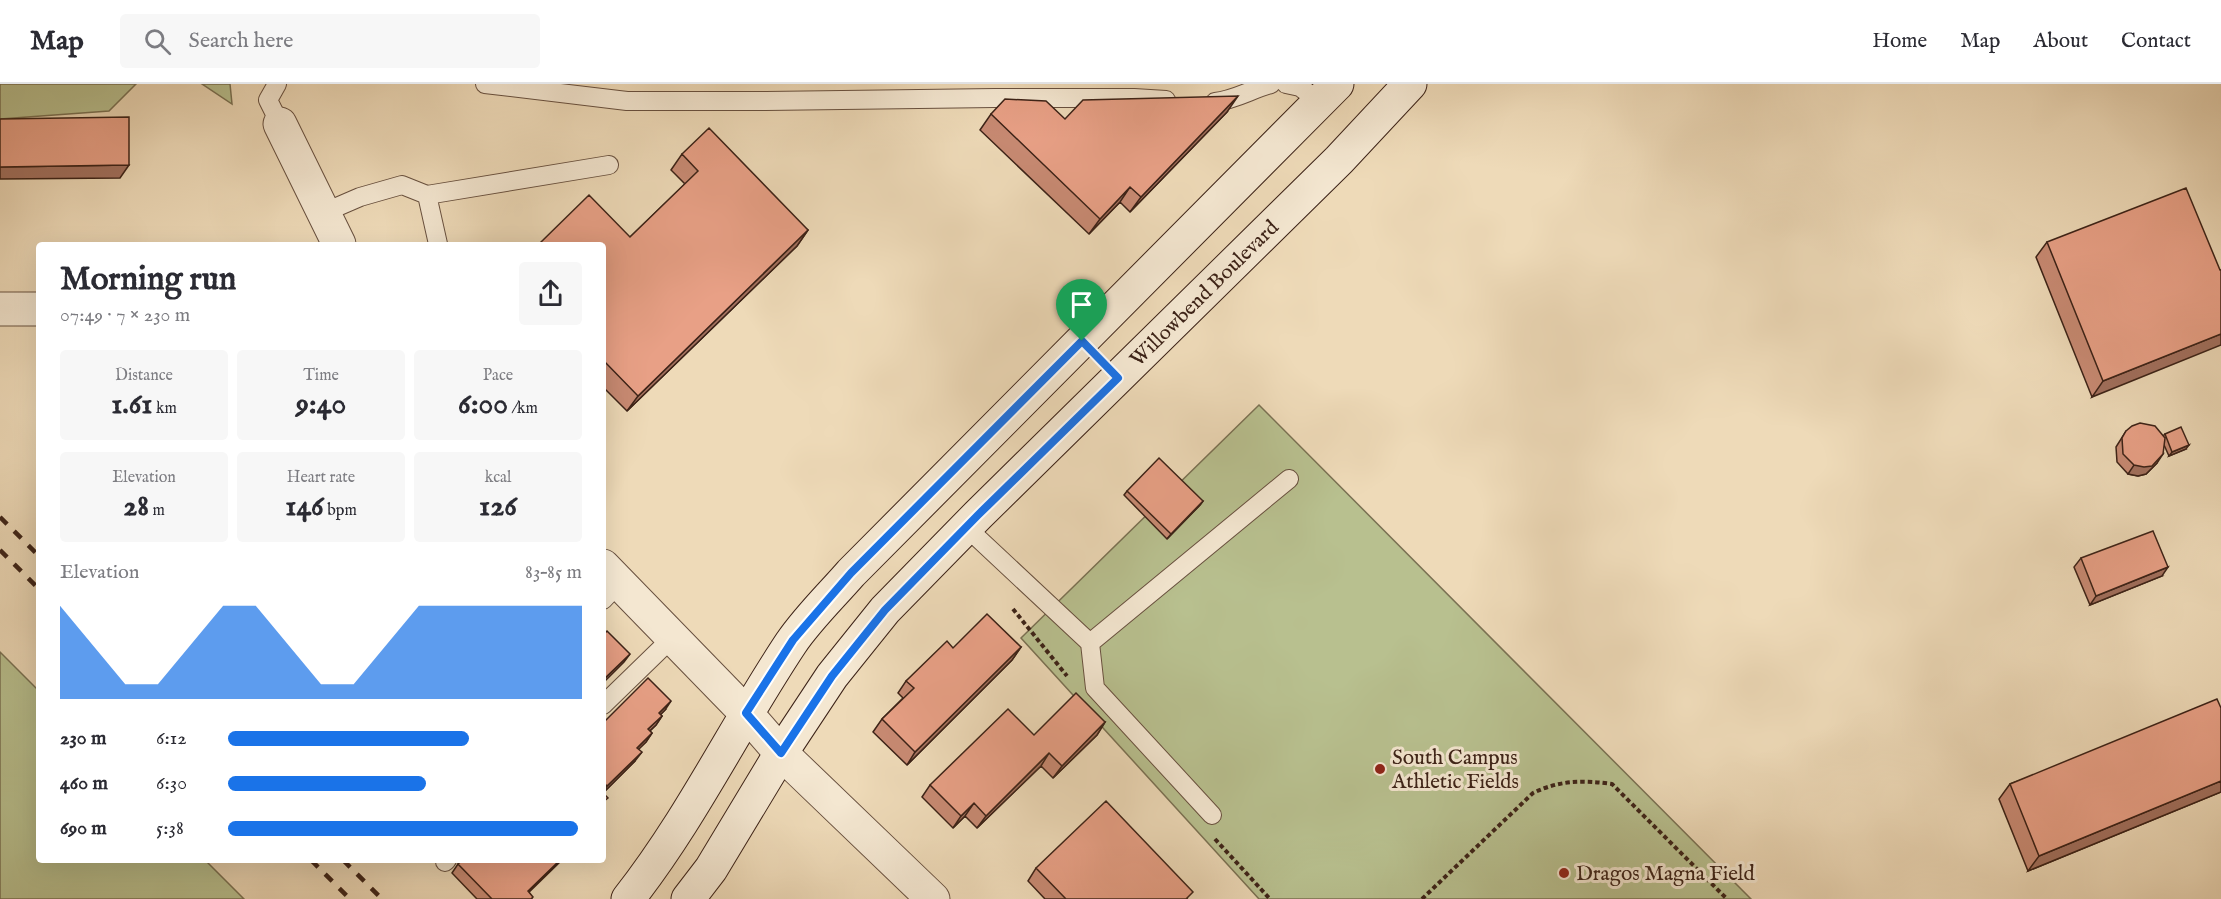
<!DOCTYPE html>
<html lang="en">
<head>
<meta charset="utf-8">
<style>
  :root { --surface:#fff; --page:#f7f7f7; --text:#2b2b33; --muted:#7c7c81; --line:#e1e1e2; --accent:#1a73e8 }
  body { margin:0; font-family:"IM FELL English",serif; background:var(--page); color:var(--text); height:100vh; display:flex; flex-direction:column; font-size:22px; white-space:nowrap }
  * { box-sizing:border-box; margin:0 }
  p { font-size:20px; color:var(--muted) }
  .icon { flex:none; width:33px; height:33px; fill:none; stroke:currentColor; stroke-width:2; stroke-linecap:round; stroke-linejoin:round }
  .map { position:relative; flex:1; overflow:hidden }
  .details { position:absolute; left:36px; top:158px; width:570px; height:621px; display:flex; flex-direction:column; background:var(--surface); border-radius:6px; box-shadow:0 6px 24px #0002 }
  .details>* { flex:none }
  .pin { position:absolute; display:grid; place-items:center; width:51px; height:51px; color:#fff; margin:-62px -26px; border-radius:50% 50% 50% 0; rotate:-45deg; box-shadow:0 0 6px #0007 }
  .pin .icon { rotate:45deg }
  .round { display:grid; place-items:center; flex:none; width:63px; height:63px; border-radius:6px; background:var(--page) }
  .head { display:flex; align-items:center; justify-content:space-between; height:102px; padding:0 24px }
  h1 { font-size:33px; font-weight:700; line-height:45px }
  .figures { display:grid; grid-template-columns:repeat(3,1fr); gap:9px; height:102px; padding:6px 24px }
  .figures div { display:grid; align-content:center; border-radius:6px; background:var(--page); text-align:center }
  .figures b { font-size:30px; font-weight:700 }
  .figures small { font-size:16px; font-weight:400 }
  .figures p { font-size:16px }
  .chart { height:168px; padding:12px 24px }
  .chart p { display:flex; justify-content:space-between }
  .chart svg { width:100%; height:108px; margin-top:6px; fill:var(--accent); opacity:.7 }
  ul { padding:0 24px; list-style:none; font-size:20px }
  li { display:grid; grid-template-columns:96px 72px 1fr; align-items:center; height:45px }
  li i { height:15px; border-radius:8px; background:var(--accent) }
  header { display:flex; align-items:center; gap:36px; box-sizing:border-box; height:84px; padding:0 30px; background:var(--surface); border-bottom:2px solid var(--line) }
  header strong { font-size:28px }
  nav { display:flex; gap:33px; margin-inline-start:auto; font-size:21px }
  .search { width:420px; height:54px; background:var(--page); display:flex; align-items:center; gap:15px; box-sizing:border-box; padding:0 21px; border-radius:6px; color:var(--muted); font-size:22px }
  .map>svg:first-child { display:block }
</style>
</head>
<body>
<header>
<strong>Map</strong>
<div class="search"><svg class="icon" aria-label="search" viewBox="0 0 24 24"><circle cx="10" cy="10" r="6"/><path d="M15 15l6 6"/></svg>Search here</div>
<nav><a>Home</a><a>Map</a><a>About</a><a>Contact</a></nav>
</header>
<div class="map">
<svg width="2221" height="815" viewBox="0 0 2221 815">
  <rect width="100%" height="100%" fill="#eedab8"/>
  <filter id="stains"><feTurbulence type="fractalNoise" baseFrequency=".00333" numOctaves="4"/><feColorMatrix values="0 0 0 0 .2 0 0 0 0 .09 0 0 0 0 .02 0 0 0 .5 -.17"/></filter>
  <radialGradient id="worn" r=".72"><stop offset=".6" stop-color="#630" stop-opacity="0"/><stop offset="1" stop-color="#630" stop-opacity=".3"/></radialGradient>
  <path fill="#b8c08f" stroke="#7a7153" stroke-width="1.5" d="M0 0H136L109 27 0 35Z
    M202 0H230L232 20Z
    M1259 321 1751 815H1259L1021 554Z
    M0 568 39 607V776H205L244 815H0Z"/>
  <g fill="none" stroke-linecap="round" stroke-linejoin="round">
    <defs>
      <path id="lane" d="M277 0 268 16 280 40
        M485 0 627 17H766L995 14H1134L1166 16
        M1286 0 1300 3 1320 18
        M1215 18C1235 16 1252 5 1271 0
        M427 111 609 81
        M323 129 360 113 402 101 427 111 438 160
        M966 443 1090 559 1095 604 1212 731
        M603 516 619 499
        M1090 559 1289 395
        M603 621 673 553
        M445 778 447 776"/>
      <path id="street" d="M280 40 339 160
        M0 225H39
        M603 482 746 629 781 669 933 815"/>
      <g id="secondary">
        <path d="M628 815C691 735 735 643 791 559 808 534 831 512 851 489L1337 0"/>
        <path id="s1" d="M688 815 711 785 781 669 832 592 885 526 978 431 1339 76 1410 0"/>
      </g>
    </defs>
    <use href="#lane" stroke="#68503f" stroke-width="20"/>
    <use href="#street" stroke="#68503f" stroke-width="35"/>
    <use href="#secondary" stroke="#3c2217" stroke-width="35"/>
    <path stroke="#3c2217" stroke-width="4" stroke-dasharray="4.5 3" stroke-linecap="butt" d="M1013 525 1067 592
      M1215 755 1270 815
      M1422 815 1533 709C1560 696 1583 696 1612 700L1727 815"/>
    <use href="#lane" stroke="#f4e7d1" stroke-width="18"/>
    <use href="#street" stroke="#f4e7d1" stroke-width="33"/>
    <use href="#secondary" stroke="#f4e7d1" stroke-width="33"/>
    <path stroke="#3c2217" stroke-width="4.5" stroke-dasharray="10 10" stroke-linecap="butt" d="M0 433 39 472
      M0 466 39 505
      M311 776 350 815
      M343 776 382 815"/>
  </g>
  <path fill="#c88a73" stroke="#3c2217" stroke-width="1.5" d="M1227 28 1130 128 1120 118 1089 150 980 46 991 30 1065 35Z
    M682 70 808 146 797 162 627 327 603 303V160L630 153 685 100 671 86Z
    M2047 158 2220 186 2092 313 2036 173Z
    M2126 347 2163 352 2165 350 2186 365 2169 372 2164 361 2157 379 2146 390 2138 392 2128 390 2117 378 2116 363Z
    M1127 407 1203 417 1200 421 1167 455 1124 411Z
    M2081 474 2162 492 2090 521 2074 483Z
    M1021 563 1012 576 907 681 873 648 882 635 903 614 898 609 906 597 953 564Z
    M2221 624V708L2028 787 1999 715 2010 700Z
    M665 626 660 631 662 632 656 641 650 647 652 649 646 658 638 665 635 677 603 709V639Z
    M1105 638 1097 651 1053 694 1041 682 977 744 965 732 953 744 922 713 930 701 1034 651Z
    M458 780 529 808 532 815H477L452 789Z
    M1036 784 1188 815H1045L1028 797Z"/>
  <path fill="#a2705e" stroke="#3c2217" stroke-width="1.5" d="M1238 12 1227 28 1130 128 1141 113Z
    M129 81 120 94 0 95V83Z
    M1130 103 1120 118 1089 150 1100 135Z
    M808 146 797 162 627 327 638 312Z
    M2221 250V261L2092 313 2103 297Z
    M2189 361 2186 365 2169 372 2172 368Z
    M2163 370 2157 379 2146 390 2138 392 2128 390 2134 381Z
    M1203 417 1200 421 1167 455 1171 450Z
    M2168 483 2162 492 2090 521 2096 512Z
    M1021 563 1012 576 907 681 915 668Z
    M630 570 624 578 603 599V596Z
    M671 617 665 626 653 638 659 629Z
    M662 632 656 641 642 654 648 645Z
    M1105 638 1097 651 1053 694 1062 682Z
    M652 649 646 658 631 673 637 664Z
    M642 668 635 677 603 709 607 702Z
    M1049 669 1041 682 977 744 986 732Z
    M2221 697V708L2028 787 2039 772Z
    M974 719 965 732 953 744 961 732Z
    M560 776H562L522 815 528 807Z"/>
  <path fill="#e8a086" stroke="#3c2217" stroke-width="1.5" d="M1238 12 1141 113 1130 103 1100 135 991 30 1005 15 1046 17 1065 35 1083 16Z
    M129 33V81L0 83V35Z
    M709 44 808 146 638 312 603 276V160H539L589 111 630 153 698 87 682 70Z
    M2186 104 2220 186H2221V250L2103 297 2047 158Z
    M2140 339 2155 342 2165 354 2163 370 2152 382 2144 383 2134 381 2123 370 2122 354 2126 347 2132 342Z
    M2181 343 2189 361 2172 368 2165 350Z
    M1159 374 1203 417 1171 450 1127 407Z
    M2153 447 2168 483 2096 512 2081 474Z
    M987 530 1021 563 915 668 882 635 914 604 906 597 947 557 953 564Z
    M607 547 630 570 603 596V551Z
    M648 594 671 617 659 629 662 632 648 645 652 649 637 664 642 668 607 702 603 698V639Z
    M1076 609 1105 638 1062 682 1049 669 986 732 974 719 961 732 930 701 1008 625 1034 651Z
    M2217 615 2221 624V697L2039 772 2010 700Z
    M603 709 608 714 603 718Z
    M1106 717 1193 808 1186 815H1066L1036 784Z
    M463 776H560L528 807 533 813 531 815H492L458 780Z"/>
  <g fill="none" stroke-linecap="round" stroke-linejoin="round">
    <defs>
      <path id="route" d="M1082 257 1118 294 978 431 885 526 832 592 781 669 746 629 793 556 851 489Z"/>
    </defs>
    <use href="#route" stroke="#fff" stroke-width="12"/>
    <use href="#route" stroke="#1a73e8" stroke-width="8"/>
  </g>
  <g fill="#8f2418" stroke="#f4e7d1" stroke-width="2">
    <circle cx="1380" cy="685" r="6"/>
    <circle cx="1564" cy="789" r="6"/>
  </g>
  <g text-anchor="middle" stroke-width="6" stroke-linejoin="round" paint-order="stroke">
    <g font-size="21" fill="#3c2217" stroke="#f4e7d1">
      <text dy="7" stroke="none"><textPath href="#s1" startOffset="800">Willowbend Boulevard</textPath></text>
    </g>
    <g font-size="21" fill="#3c2217" stroke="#f4e7d1" text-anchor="start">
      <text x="1392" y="680">South Campus<tspan x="1392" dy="24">Athletic Fields</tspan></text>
      <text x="1576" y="796">Dragos Magna Field</text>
    </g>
  </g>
  <rect width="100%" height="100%" filter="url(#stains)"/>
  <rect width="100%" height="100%" fill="url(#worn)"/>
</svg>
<div class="pin" style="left:1082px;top:257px;background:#1e9e55"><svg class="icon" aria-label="arrive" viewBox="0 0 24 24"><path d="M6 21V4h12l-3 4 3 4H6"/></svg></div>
<section class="details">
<div class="head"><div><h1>Morning run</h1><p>07:49 · 7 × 230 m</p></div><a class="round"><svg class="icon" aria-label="share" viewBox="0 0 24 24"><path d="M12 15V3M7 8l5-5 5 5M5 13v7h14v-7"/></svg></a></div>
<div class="figures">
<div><p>Distance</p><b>1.61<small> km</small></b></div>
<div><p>Time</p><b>9:40</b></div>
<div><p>Pace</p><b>6:00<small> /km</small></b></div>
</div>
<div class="figures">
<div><p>Elevation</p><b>28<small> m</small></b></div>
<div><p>Heart rate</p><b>146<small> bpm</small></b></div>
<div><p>kcal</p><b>126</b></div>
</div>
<div class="chart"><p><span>Elevation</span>83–85 m</p>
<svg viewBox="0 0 160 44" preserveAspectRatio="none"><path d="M0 44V6L10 22L20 38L30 38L40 22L50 6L60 6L70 22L80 38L90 38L100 22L110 6L120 6L130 6L140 6L150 6L160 6V44z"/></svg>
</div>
<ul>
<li><b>230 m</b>6:12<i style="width:68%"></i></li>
<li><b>460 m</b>6:30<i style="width:56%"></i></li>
<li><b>690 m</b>5:38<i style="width:99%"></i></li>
</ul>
</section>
</div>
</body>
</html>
